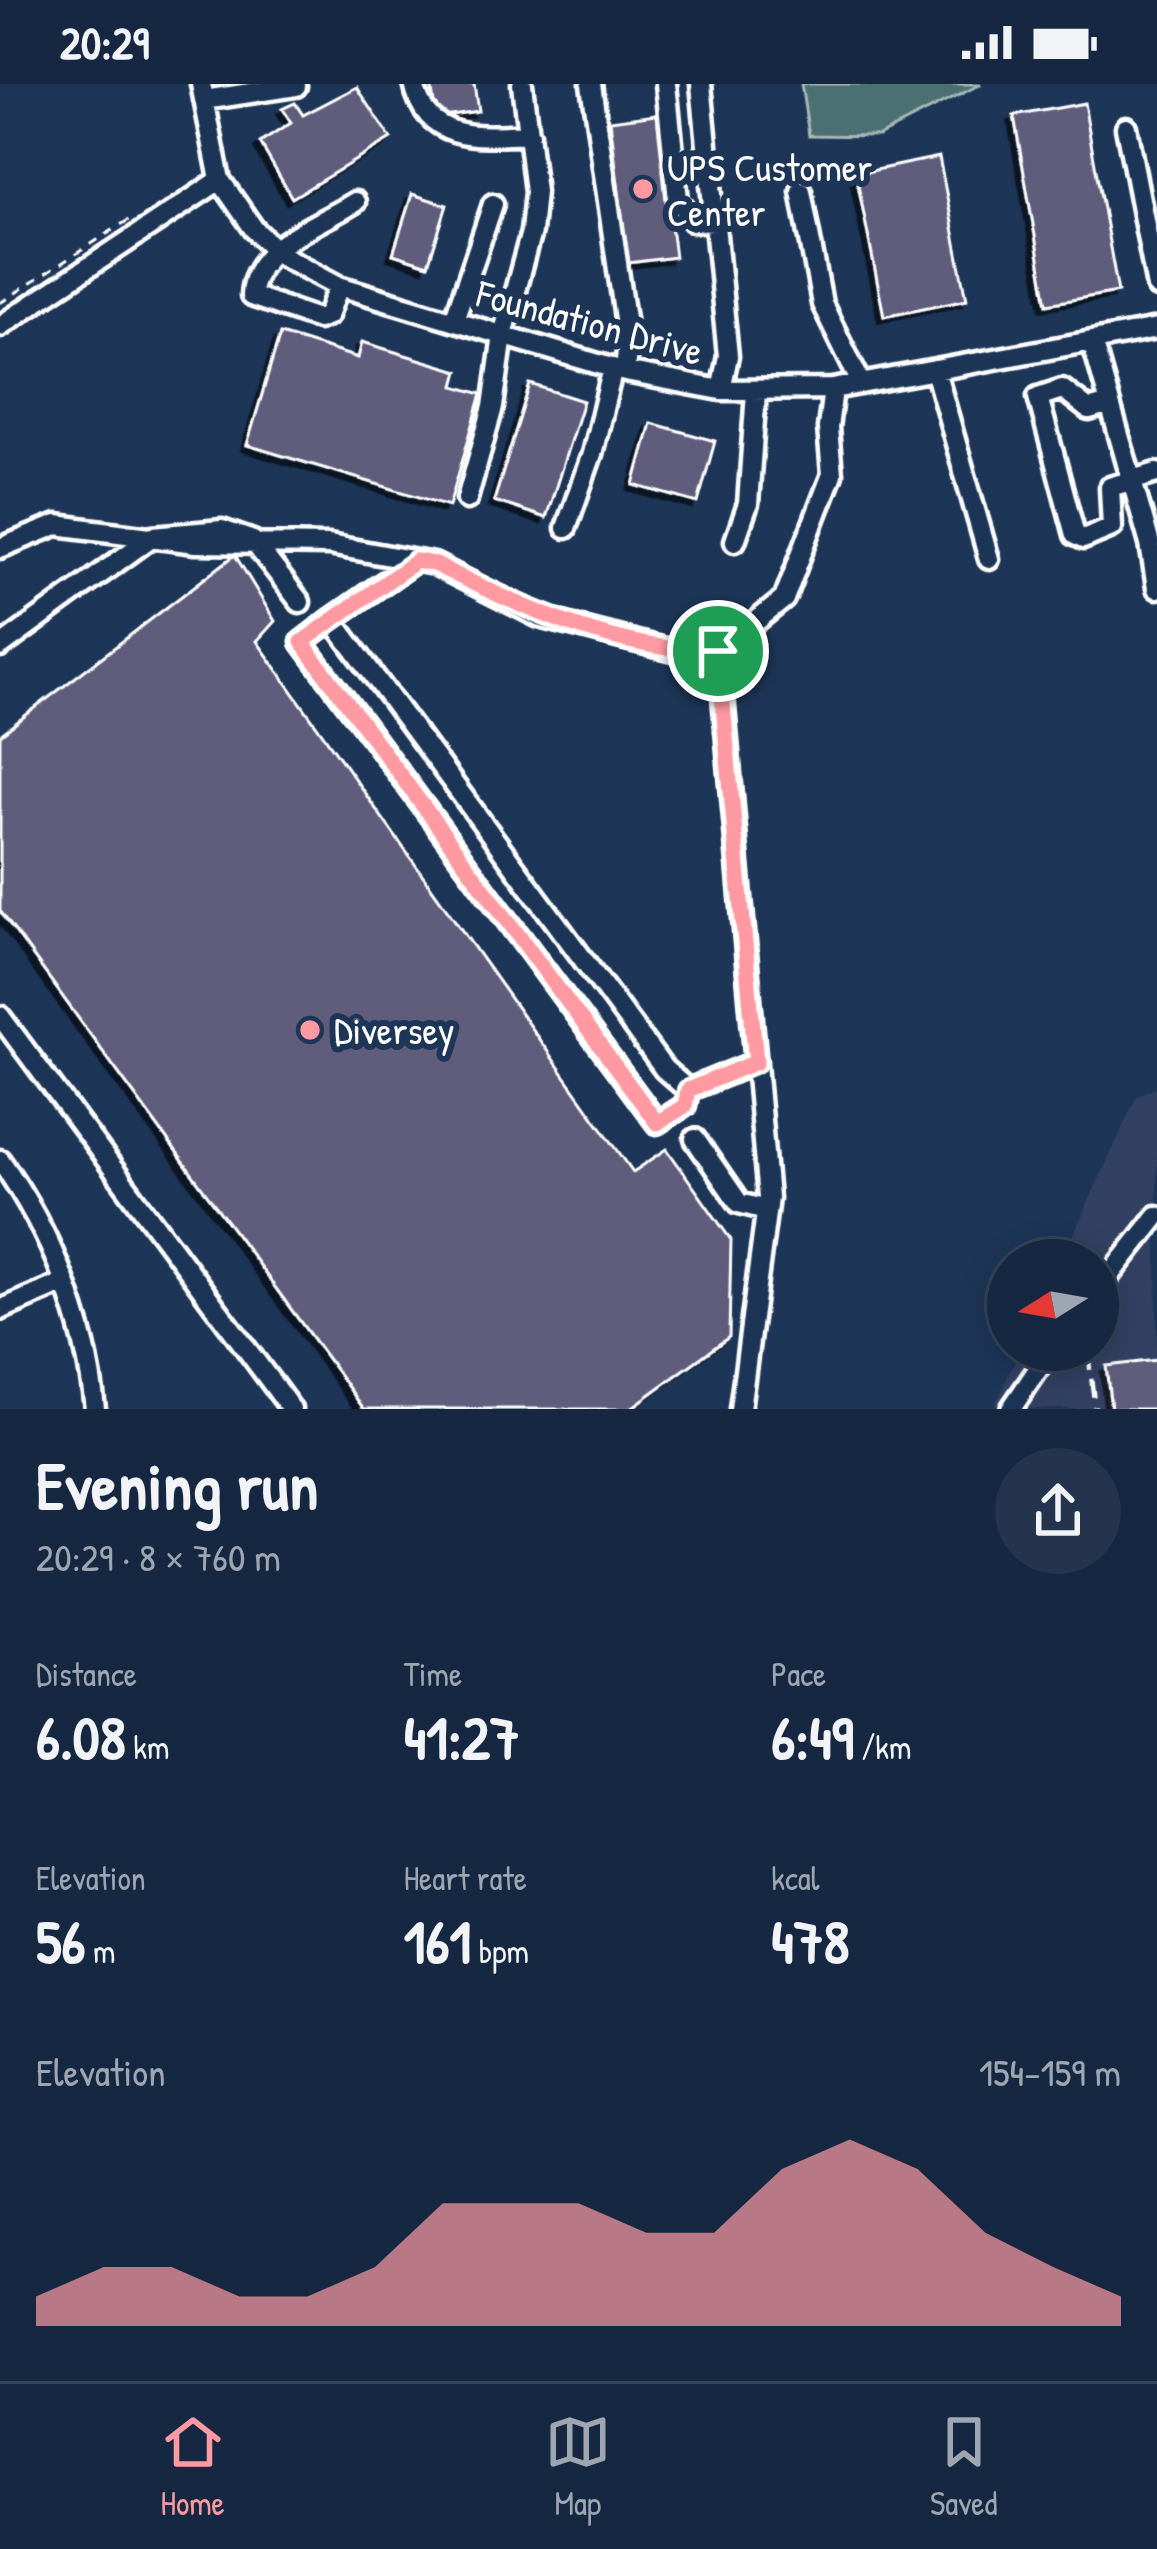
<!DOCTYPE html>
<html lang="en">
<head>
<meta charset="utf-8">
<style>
  :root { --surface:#162841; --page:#23344c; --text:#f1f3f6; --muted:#9ea6b1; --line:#35445a; --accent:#ff9aa2 }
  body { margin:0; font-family:"Patrick Hand",sans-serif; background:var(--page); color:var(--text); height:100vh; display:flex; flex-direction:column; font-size:45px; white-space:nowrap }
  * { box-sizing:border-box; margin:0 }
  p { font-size:39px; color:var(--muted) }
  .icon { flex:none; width:66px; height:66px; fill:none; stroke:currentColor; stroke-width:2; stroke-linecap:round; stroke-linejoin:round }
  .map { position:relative; height:1325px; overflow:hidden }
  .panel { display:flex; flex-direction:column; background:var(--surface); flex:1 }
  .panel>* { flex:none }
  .needle { width:78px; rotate:259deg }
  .fabs { position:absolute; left:987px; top:1155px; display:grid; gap:24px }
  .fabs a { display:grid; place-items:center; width:132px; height:132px; border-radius:50%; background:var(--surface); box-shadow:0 6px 30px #0003,0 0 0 3px var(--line); font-size:60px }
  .pin { position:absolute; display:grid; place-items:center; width:102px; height:102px; color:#fff; margin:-51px; border:6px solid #fff; border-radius:50%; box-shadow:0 3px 12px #0007 }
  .round { display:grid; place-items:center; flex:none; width:126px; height:126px; border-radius:63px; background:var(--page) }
  .head { display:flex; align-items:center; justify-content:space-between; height:204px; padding:0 36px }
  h1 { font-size:66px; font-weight:700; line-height:90px }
  .stats { display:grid; grid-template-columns:repeat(3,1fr); gap:18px; height:204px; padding:12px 36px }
  .stats div { display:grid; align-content:center }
  .stats b { font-size:60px; font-weight:700 }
  .stats small { font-size:33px; font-weight:400 }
  .stats p { font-size:33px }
  .chart { height:336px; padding:24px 36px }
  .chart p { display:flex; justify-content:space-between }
  .chart svg { width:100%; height:216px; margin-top:12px; fill:var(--accent); opacity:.7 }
  .status { display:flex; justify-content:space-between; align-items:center; height:84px; padding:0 60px; background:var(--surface); direction:ltr }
  .status svg { height:33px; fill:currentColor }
  .dock { display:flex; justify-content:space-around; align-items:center; height:168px; border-top:3px solid var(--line); background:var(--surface); font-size:33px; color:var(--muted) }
  .dock a { display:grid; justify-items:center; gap:6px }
  .dock .selected { color:var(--accent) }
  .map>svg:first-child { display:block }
</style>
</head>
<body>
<div class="status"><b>20:29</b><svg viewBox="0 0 49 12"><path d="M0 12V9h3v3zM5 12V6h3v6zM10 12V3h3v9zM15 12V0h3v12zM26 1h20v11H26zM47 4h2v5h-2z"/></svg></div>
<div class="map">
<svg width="1157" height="1325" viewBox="0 0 1157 1325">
  <defs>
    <filter id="shadow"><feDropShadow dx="-5.5" dy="5.5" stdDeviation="0" flood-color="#0009"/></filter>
  </defs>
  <rect width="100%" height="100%" fill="#1d3557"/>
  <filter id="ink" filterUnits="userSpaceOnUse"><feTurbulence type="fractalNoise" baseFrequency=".00833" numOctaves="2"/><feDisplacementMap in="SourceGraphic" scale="24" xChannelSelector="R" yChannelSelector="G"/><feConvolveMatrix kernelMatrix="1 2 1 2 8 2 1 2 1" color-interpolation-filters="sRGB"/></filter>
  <g filter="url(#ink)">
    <path fill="#314162" d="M1157 1002V1325H993L1020 1266H1098V1176H1062L1137 1012Z"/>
    <path fill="#4c7072" stroke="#a6b8b8" stroke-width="3" d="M801 0H981L878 52 809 51Z"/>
    <path fill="#605d7c" stroke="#fff" stroke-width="3" filter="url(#shadow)" d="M431 0H474L478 27 436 33Z
      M357 3 391 55 292 114 260 59 291 39 282 25 295 19 303 31Z
      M1084 19 1118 208 1047 220 1014 32Z
      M657 30 675 173 628 179 610 36Z
      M939 73 967 215 884 232 856 90Z
      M412 110 447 121 428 181 393 170Z
      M280 250 358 274 362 258 459 287 455 302 482 310 449 422 247 361Z
      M530 300 583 317 546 434 494 417Z
      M651 339 715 357 698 419 634 401Z
      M235 471 275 537 257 557 633 1088 667 1065 731 1156 729 1253 630 1325H364L0 827V651Z
      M1157 1276V1325H1111L1106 1282Z"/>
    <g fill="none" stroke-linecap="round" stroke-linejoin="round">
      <defs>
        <path id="minor" d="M201 0 220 96 254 145 281 171 339 202 625 288 721 306 833 305 1157 245
          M414 0C426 58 478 53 529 50
          M591 0 628 255 625 288
          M666 0 678 116 693 137 716 138
          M701 0 728 272 721 306
          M204 16 296 2
          M1126 43 1157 203
          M801 107 822 220 861 299
          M339 202 328 231 318 235 251 212C252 162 319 141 355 118
          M454 236 493 120
          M0 242 220 96
          M1092 257 1150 460 1157 504
          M935 286 989 475
          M1110 320 1089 326 1062 305 1038 313 1075 451 1083 455 1112 443 1110 403 1157 389
          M467 415 493 323 503 251 531 148 535 108 522 0
          M566 444 592 370 613 284
          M735 457 748 420 756 308
          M0 464 57 441 196 459 329 461 434 480 539 533 673 567H719
          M415 477 332 535 664 985 688 1006 756 978
          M332 535 302 558 657 1039 685 1021 688 1006
          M0 563 153 452 222 446 253 457 300 518
          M0 932 291 1325
          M695 1055 739 1119 766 1126
          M0 1076C52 1149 86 1236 95 1325
          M1098 1207 1157 1132
          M0 1226 65 1198
          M740 1325 768 1114 719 567 784 515 832 390 828 344 833 305
          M1011 1325 1051 1266"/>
      </defs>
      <use href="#minor" stroke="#fff" stroke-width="27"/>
      <path stroke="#fff" stroke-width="3" stroke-dasharray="9 9" stroke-linecap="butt" d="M0 219 130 135"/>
      <use href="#minor" stroke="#1d3557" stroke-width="18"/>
      <path stroke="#fff" stroke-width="4.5" stroke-dasharray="18 9" stroke-linecap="butt" d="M1088 1268 1095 1325"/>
    </g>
  </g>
  <g fill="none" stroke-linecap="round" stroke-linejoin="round" filter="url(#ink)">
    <defs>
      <path id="route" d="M416 477 434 480C524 525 616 568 718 567L756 978 688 1006 685 1022 657 1039 302 558Z"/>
    </defs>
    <use href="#route" stroke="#fff" stroke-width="24"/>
    <use href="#route" stroke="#ff9aa2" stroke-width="15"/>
  </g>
  <g fill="#ff9aa2" stroke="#1d3557" stroke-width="4.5">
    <circle cx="643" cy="105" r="12"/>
    <circle cx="310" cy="946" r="12"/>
  </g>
  <g text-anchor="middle" stroke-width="12" stroke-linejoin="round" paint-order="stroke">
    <g font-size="39" fill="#fff" stroke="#1d3557" text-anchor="start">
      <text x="667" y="97">UPS Customer<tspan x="667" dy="45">Center</tspan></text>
      <text x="334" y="960">Diversey</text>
    </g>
    <g font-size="39" fill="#fff" stroke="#1d3557">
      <text transform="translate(590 238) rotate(15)" y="14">Foundation Drive</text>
    </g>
  </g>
</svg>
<div class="fabs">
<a><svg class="needle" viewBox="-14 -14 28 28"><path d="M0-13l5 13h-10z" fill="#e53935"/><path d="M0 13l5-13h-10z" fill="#9ea6b1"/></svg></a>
</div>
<div class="pin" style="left:718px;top:567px;background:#1e9e55"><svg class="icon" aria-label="arrive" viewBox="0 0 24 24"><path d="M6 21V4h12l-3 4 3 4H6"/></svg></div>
</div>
<section class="panel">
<div class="head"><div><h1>Evening run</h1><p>20:29 · 8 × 760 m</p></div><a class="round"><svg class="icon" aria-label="share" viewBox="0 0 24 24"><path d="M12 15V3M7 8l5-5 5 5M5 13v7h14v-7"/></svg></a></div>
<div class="stats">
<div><p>Distance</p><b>6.08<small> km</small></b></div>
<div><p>Time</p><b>41:27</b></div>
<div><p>Pace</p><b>6:49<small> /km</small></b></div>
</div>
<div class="stats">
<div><p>Elevation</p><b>56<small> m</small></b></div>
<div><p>Heart rate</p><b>161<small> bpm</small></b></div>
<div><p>kcal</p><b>478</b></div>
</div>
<div class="chart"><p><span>Elevation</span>154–159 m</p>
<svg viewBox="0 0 160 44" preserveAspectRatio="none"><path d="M0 44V38L10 32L20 32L30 38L40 38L50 32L60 19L70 19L80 19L90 25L100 25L110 12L120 6L130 12L140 25L150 32L160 38V44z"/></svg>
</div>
</section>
<nav class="dock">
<a class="selected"><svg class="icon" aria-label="home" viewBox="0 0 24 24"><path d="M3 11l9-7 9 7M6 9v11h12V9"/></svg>Home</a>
<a><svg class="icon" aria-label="map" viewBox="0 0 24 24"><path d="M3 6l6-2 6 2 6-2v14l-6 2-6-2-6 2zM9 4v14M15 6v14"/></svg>Map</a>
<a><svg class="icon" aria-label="saved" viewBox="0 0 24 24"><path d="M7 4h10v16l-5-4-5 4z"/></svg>Saved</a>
</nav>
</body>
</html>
